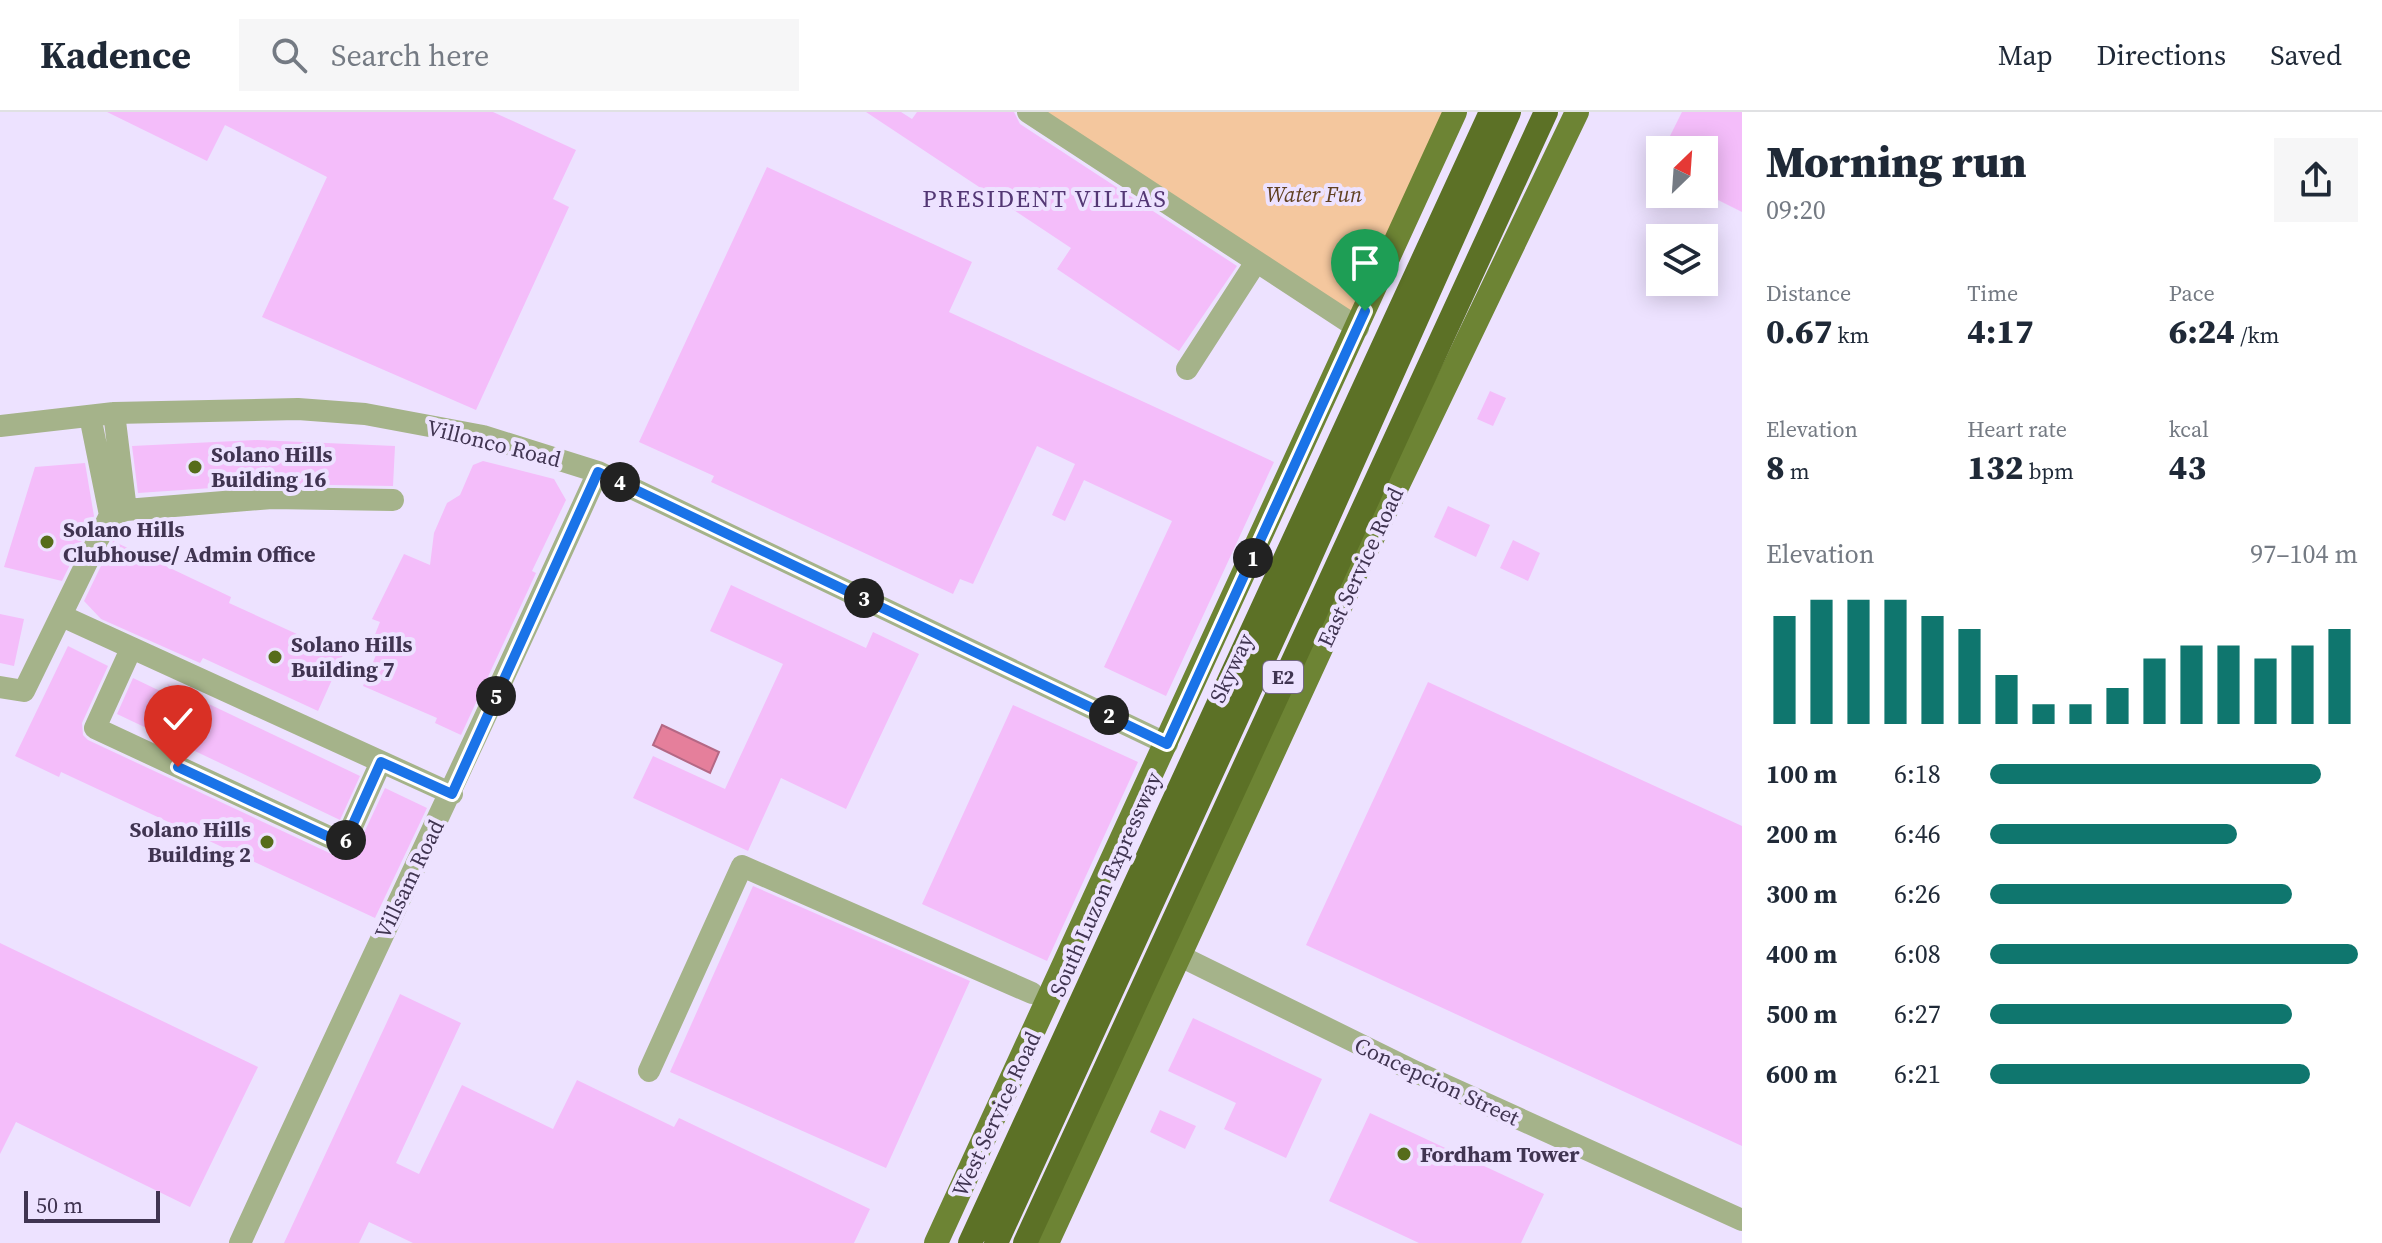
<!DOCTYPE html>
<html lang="en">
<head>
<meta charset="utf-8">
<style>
  :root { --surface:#fff; --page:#f6f6f7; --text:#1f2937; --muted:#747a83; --line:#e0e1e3; --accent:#0f766e }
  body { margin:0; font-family:"Source Serif 4",serif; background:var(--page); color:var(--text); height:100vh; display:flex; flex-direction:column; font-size:30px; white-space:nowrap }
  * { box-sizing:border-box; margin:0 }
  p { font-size:26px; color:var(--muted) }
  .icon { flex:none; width:44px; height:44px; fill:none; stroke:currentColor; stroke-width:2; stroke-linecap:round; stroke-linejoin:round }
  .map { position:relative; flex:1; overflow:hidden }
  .side { display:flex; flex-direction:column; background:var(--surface); width:640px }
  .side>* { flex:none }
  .needle { width:52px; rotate:25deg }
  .tools { position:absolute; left:1646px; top:24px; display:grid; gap:16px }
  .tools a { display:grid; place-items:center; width:72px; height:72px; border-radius:0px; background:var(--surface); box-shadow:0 4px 20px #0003; font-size:40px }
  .scale { position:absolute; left:24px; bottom:20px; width:136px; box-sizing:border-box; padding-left:8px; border:4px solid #403451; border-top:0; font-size:22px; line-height:28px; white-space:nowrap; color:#403451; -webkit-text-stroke:6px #ede2ff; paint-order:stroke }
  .pin { position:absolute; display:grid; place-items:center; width:68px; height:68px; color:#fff; margin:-82px -34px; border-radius:50% 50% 50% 0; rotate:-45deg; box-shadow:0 0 8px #0007 }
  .pin .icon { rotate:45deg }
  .km { position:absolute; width:40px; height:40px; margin:-20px; border-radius:50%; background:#222; color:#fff; font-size:22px; line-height:40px; text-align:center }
  .round { display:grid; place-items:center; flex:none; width:84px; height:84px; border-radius:0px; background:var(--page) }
  .summary { display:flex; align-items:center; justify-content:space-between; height:136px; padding:0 24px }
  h1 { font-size:44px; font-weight:800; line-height:60px }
  .stats { display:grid; grid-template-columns:repeat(3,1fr); gap:12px; height:136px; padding:8px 24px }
  .stats div { display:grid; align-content:center }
  .stats b { font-size:34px; font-weight:800 }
  .stats small { font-size:22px; font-weight:400 }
  .stats p { font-size:22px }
  .chart { height:224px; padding:16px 24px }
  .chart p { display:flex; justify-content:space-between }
  .chart svg { width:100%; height:144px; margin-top:8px; stroke:var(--accent); stroke-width:6 }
  ul { padding:0 24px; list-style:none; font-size:26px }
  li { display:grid; grid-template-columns:128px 96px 1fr; align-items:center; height:60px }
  li i { height:20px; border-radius:10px; background:var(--accent) }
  header { display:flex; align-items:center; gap:48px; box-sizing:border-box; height:112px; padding:0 40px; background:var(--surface); border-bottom:2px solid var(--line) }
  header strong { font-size:38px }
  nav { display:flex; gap:44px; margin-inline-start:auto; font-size:28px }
  .search { width:560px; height:72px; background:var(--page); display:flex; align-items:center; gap:20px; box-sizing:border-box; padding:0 28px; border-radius:0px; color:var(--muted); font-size:30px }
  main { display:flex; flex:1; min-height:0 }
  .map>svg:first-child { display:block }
</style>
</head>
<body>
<header>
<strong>Kadence</strong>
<div class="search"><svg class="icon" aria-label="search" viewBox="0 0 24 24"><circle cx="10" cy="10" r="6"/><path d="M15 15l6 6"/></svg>Search here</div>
<nav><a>Map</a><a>Directions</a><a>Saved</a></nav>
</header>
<main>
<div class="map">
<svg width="1742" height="1131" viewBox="0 0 1742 1131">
  <rect width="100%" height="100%" fill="#ede2ff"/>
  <path fill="#f4c79e" d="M1040 0H1448L1350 203Z"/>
  <path fill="#e57f9b" stroke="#b46885" stroke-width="2" d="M662 613 719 640 710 661 653 633Z"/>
  <path fill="#f4bdfa" d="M107 0H493L576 38 553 87 569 95 476 298 262 205 327 65 225 13 207 49Z
    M866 0H901L912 7 917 0H1014L1020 12 1237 154 1179 239 1057 157 1071 136Z
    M1682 0H1742V100L1704 81V38H1663Z
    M767 55 972 150 949 200 1274 350 1166 584 1104 555 1172 409 1084 368 1065 409 1052 403 1075 352 1037 334 973 472 960 467 953 482 711 370 714 364 639 330Z
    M1490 279 1506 286 1493 314 1477 307Z
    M257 328 395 334 393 374 272 372 138 381 132 334Z
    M483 349 554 367 566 388 532 459 536 461 461 623 435 611 437 606 363 574 376 543 368 540 380 510 372 507 404 442 430 453 434 421 447 391 460 383 473 353Z
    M85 351 94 404 62 469 4 455 35 355Z
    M1448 394 1490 413 1476 445 1434 425Z
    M1513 428 1540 441 1528 469 1500 456Z
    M113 429 231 485 229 491 343 543 318 599 203 546 200 551 101 507 84 489Z
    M731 473 866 536 873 520 919 542 846 697 781 666 748 739 633 686 653 644 725 677 783 552 710 519Z
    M0 502 24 507 14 554 0 551Z
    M68 534 108 554 82 611 83 623 88 628 338 745 352 744 356 738 385 676 427 696 375 806 61 660 59 665 15 644Z
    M133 566 181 589 167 572 360 664 340 708 117 602Z
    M1428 570 1742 714V1034L1306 833Z
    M1013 593 1138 650 1047 849 922 792Z
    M753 774 970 869 886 1056 670 960Z
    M0 831 258 955 190 1095 16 1010 0 1042Z
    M400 882 461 911 396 1051 419 1062 462 973 553 1017 577 968 674 1015 679 1006 870 1097 854 1131H413L369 1110 359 1131H284Z
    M1193 906 1322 967 1286 1046 1224 1017 1236 991 1168 959Z
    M1160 998 1196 1014 1185 1037 1150 1020Z
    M1370 1001 1544 1082 1521 1131H1419L1329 1089Z"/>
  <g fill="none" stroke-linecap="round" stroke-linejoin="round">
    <path stroke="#a5b38a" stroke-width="22" d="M1028 0 1358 216
      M1187 257 1256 150
      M114 301 126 398
      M0 314 114 301 298 297 365 302 483 324 598 360 1167 632
      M110 403 126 398 272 386 393 388
      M62 504 452 682
      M131 537 95 616 344 732 381 650
      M0 575 24 579 110 403 90 304
      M1178 843 1416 960 1742 1108
      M649 959 742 754 1032 881
      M240 1131C358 873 481 618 598 360"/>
    <path stroke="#6d8434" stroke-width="24" d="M936 1131 1455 0
      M1047 1131 1359 454 1577 0"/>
    <path stroke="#5c7126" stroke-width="24" d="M970 1131 1491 0
      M996 1131 1300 468 1509 0
      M1025 1131 1546 0"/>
  </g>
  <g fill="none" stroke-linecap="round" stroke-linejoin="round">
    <defs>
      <path id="route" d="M178 655 344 732 381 650 452 682 598 360 1167 632 1365 199"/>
    </defs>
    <use href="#route" stroke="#fff" stroke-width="16"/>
    <use href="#route" stroke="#1a73e8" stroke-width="10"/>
  </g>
  <g fill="#566c1b" stroke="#ede2ff" stroke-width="3">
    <circle cx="195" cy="355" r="8"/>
    <circle cx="47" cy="430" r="8"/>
    <circle cx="275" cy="545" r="8"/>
    <circle cx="267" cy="730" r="8"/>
    <circle cx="1404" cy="1042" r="8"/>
  </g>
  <g text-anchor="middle" stroke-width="8" stroke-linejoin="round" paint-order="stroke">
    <rect fill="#ede2ff" stroke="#746885" stroke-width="2" x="1263" y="549" width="40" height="32" rx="6"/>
    <g font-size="20" font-weight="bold" fill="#403451">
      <text x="1283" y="572">E2</text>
    </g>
    <g font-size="22" font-style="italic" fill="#614122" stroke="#ede2ff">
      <text x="1314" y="90">Water Fun</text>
    </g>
    <g font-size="22" fill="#403451" stroke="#ede2ff">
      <text transform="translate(494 331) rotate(14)" y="8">Villonco Road</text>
      <text transform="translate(1360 455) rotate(-65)" y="8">East Service Road</text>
      <text transform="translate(1231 556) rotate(-65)" y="8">Skyway</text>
      <text transform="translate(409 767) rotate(-64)" y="8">Villsam Road</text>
      <text transform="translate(1105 772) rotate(-66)" y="8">South Luzon Expressway</text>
      <text transform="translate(1437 969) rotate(25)" y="8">Concepcion Street</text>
      <text transform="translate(996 1002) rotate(-65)" y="8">West Service Road</text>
    </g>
    <g font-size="22" font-weight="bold" fill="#403451" stroke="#ede2ff" text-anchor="start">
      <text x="211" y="350">Solano Hills<tspan x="211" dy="25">Building 16</tspan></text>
      <text x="63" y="425">Solano Hills<tspan x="63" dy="25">Clubhouse/ Admin Office</tspan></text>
      <text x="291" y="540">Solano Hills<tspan x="291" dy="25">Building 7</tspan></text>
      <text x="251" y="725" text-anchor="end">Solano Hills<tspan x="251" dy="25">Building 2</tspan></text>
      <text x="1420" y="1050">Fordham Tower</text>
    </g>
    <g font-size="24" letter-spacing="2" fill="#533774" stroke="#ede2ff">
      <text x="1045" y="95">PRESIDENT VILLAS</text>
    </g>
  </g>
</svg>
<div class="tools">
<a><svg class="needle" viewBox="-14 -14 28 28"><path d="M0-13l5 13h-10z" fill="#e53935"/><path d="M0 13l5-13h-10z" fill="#747a83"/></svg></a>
<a><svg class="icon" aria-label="layers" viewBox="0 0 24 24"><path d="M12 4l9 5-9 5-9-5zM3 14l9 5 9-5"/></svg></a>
</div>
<div class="scale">50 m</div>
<div class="pin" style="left:1365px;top:199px;background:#1e9e55"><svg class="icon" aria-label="arrive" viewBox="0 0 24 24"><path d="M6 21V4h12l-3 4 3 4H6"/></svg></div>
<div class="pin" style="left:178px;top:655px;background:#d93025"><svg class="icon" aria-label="check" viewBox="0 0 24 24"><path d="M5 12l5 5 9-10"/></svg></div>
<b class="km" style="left:1253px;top:446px">1</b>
<b class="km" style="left:1109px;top:603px">2</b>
<b class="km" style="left:864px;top:486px">3</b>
<b class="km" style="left:620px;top:370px">4</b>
<b class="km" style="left:496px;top:584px">5</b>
<b class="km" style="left:346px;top:728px">6</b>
</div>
<section class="side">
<div class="summary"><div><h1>Morning run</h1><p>09:20</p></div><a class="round"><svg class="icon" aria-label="share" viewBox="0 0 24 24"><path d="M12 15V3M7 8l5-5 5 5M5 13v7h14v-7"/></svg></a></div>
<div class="stats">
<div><p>Distance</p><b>0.67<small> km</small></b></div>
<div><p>Time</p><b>4:17</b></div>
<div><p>Pace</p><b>6:24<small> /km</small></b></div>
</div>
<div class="stats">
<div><p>Elevation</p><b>8<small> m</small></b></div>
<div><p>Heart rate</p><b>132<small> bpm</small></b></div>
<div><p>kcal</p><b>43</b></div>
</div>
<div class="chart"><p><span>Elevation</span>97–104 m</p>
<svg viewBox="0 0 160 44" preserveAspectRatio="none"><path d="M5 44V11M15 44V6M25 44V6M35 44V6M45 44V11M55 44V15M65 44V29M75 44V38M85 44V38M95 44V33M105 44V24M115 44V20M125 44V20M135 44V24M145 44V20M155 44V15"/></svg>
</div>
<ul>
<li><b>100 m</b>6:18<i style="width:90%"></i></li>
<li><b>200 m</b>6:46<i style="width:67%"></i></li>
<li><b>300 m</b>6:26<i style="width:82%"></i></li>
<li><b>400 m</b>6:08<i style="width:100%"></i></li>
<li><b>500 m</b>6:27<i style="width:82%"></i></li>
<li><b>600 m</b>6:21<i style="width:87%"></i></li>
</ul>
</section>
</main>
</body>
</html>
